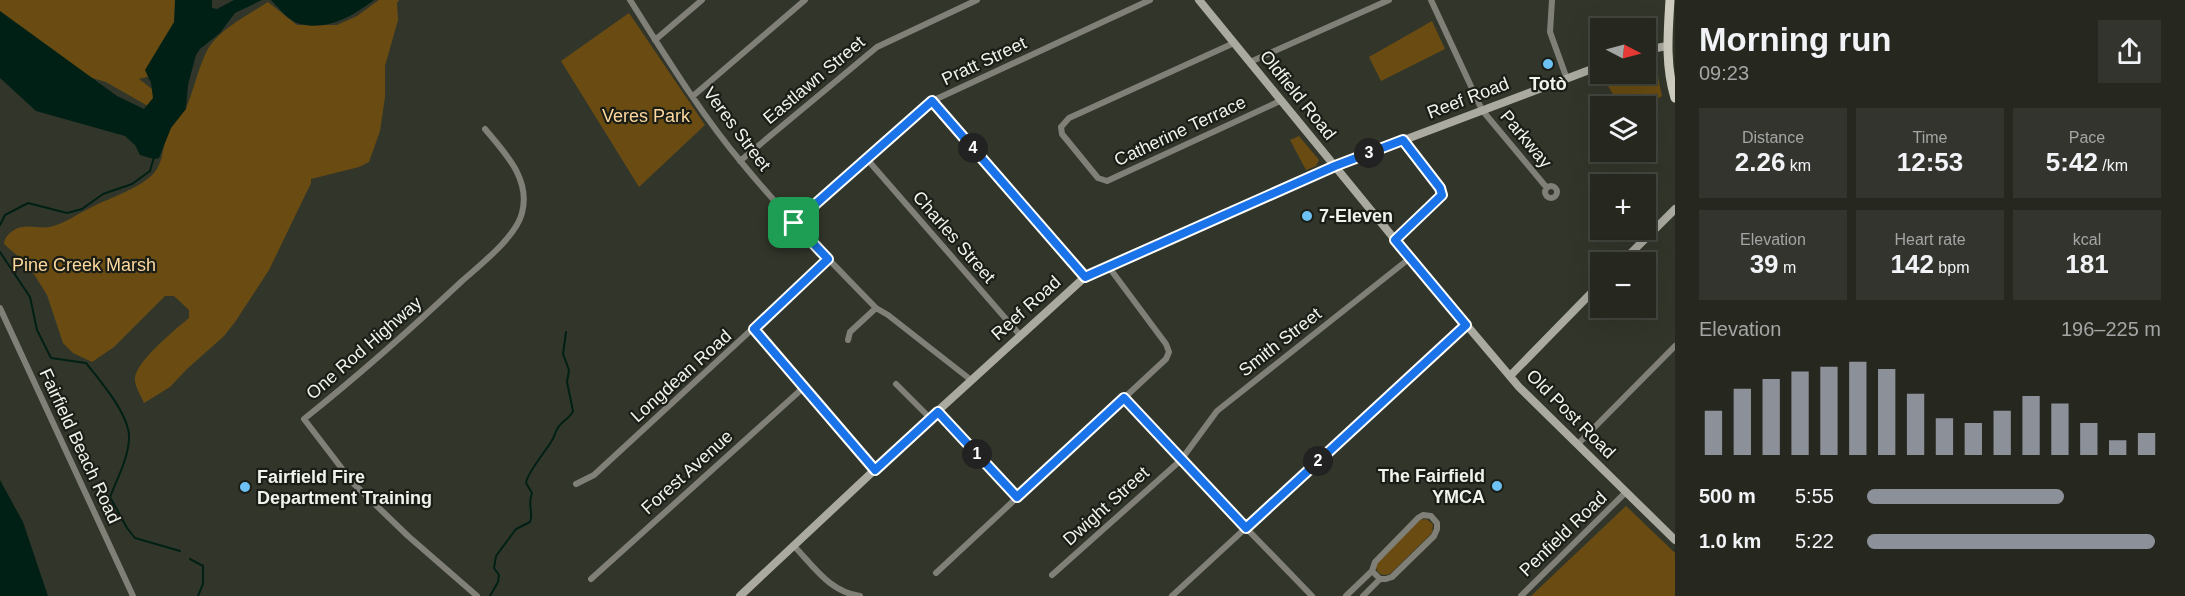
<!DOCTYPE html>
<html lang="en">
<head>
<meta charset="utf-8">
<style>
  :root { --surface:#262820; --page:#32342d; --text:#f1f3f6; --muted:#a4a6a5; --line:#42443e; --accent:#8c9099 }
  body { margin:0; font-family:Arial,sans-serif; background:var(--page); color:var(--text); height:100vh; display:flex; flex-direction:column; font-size:22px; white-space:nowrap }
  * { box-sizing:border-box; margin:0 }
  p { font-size:20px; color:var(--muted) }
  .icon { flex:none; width:33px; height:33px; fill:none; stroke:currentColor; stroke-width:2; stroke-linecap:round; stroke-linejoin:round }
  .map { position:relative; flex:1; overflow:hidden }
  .panel { display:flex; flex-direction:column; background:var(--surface); width:510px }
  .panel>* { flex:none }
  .needle { width:39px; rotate:96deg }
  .tools { position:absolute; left:1590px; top:18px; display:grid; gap:12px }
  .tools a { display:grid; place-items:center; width:66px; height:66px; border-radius:0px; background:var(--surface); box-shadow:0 6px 24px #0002,0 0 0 2px var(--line); font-size:30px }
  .pin { position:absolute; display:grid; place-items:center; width:51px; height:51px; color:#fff; margin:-26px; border-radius:12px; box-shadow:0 3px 9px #0006 }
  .km { position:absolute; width:30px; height:30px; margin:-15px; border-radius:50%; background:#222; color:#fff; font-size:16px; line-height:30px; text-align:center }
  .round { display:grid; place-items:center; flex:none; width:63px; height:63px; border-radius:0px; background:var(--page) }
  .head { display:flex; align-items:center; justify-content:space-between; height:102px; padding:0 24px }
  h1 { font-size:33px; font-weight:700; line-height:45px }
  .stats { display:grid; grid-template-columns:repeat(3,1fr); gap:9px; height:102px; padding:6px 24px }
  .stats div { display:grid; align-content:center; border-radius:0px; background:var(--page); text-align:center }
  .stats b { font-size:26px; font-weight:700 }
  .stats small { font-size:16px; font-weight:400 }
  .stats p { font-size:16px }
  .chart { height:168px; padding:12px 24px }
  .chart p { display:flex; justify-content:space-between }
  .chart svg { width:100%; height:108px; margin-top:6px; stroke:var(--accent); stroke-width:6 }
  ul { padding:0 24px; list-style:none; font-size:20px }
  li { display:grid; grid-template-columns:96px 72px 1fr; align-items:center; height:45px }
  li i { height:15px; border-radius:8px; background:var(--accent) }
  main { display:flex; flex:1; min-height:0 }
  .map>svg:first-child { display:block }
</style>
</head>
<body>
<main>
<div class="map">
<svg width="1675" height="596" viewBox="0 0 1675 596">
  <rect width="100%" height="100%" fill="#32362a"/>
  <path fill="#6a4c12" d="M0 0H179L178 25 158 74 139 79 156 92 186 108C194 90 199 64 209 47 223 27 248 15 268 2L297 25H337L357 16 379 0H399L397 3 398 20 385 66V97L380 131 369 162 359 167 311 179V183L269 270 235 322 224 336 187 369 170 387 144 403C141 396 136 388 135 381 132 364 176 329 189 318V310L174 296H165L114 347 92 362 73 353 63 343 47 295 29 266 4 244C5 237 8 234 14 230 25 223 39 229 50 227 66 223 77 214 92 207 111 197 137 190 153 174 166 161 164 134 167 117L106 82 89 77 0 16Z
    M629 13 705 125 639 187 561 61Z
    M1432 21 1445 49 1381 81 1369 57Z
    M1651 55 1654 58 1662 96 1645 106H1620L1601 74H1646V56Z
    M1299 136 1319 160 1316 166 1306 170 1290 140Z
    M1626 506 1675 553V596H1531Z
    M1426 519 1433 524 1432 533 1391 573C1383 578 1375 573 1376 564L1420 520Z"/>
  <path fill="#002015" d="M175 0H212V8L217 9 234 0H262L235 13 220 33 200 49 196 55 188 85 186 109 171 128 159 158 154 159 140 155 135 145 125 136 36 111 0 78V11L117 96 144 109 153 98 151 83 145 70 174 22Z
    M271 0H374C353 16 328 31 300 24 288 21 279 8 271 0Z
    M0 480 23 522 48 596H0Z"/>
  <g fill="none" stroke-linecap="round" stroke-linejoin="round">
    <path stroke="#002015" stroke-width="2" d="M0 225 5 215 28 203 67 213 82 209 103 194 132 184 150 171 154 157
      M0 252 30 297 37 330 51 358 86 363C100 380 131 417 129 439 128 459 117 479 110 497L127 528 135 538 180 551
      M190 559 203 566V584L198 596
      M490 596 498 582 499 575 494 568 496 556 516 529 530 522C534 513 527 506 532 493L526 483C527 473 545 452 551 442 555 437 555 430 560 425 565 419 571 417 573 411L567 382 569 370 563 354 566 332"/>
    <path stroke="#808079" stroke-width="6" d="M630 0C665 55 700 113 742 163 784 214 830 261 876 308L888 315 971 380
      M1431 0 1482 110 1547 188
      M1552 0 1550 32 1567 79
      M655 40 702 0
      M1234 43 1069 118 1061 127 1062 134 1098 178 1107 181 1280 101
      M1250 62 1389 0
      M693 96 805 0
      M932 101 1085 277
      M866 158 1020 335
      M740 161 877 47 977 0
      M1545 192a6 6 0 1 1 12 0a6 6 0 1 1-12 0Z
      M794 223 932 101 1150 0
      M1395 240 1442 195 1440 188 1403 140
      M0 308 133 596
      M754 329 875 470
      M848 340 850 332 876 308
      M896 384 930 418
      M1124 398 1185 465 1312 596
      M938 412 1017 497
      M1578 444 1675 346
      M576 484 594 475 828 259
      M1423 515 1431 516 1437 523V529L1434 536 1392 577 1386 579H1380L1372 571 1375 562 1418 518Z
      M794 546C814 567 830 592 860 596
      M936 573 1166 359 1169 352 1166 344 1108 266
      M1052 575 1181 460 1217 411 1410 258
      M591 579 803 388
      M477 596 408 536 353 483 304 419C359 375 411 329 462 281 480 265 516 237 522 213 531 179 505 153 485 129
      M1172 596 1466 325
      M1346 596 1372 571
      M1363 596 1380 579
      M1521 596 1626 492"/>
    <path stroke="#abaaa0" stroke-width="8" d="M1199 0 1410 258 1519 387 1675 540
      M1646 50 1667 46
      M1622 262 1675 209
      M1510 376 1600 284
      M740 596 930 418 1085 277 1335 166 1600 66"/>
    <path stroke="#cccbbe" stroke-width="9" d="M1670 0C1668 33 1665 65 1675 98"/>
  </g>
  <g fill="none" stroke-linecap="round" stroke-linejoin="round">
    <defs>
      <path id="route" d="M932 101 1085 277 1335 166 1403 140 1440 188 1442 195 1395 240 1466 325 1246 528 1124 398 1017 497 938 412 875 470 754 329 828 259 794 223Z"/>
    </defs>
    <use href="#route" stroke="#fff" stroke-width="12"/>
    <use href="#route" stroke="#1a73e8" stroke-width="8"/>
  </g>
  <g fill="#6ec2f3" stroke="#1b1d17" stroke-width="2">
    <circle cx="1548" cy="64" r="6"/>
    <circle cx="1307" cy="216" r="6"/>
    <circle cx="1497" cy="486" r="6"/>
    <circle cx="245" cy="487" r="6"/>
  </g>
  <g text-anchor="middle" stroke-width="4.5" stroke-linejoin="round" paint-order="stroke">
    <g font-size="18" fill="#f0f3eb" stroke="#1b1d17">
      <text transform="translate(984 61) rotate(-25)" y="6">Pratt Street</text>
      <text transform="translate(814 80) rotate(-40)" y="6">Eastlawn Street</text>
      <text transform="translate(1298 95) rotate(51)" y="6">Oldfield Road</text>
      <text transform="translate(1468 98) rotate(-21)" y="6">Reef Road</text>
      <text transform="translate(737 129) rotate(53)" y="6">Veres Street</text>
      <text transform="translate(1180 131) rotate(-25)" y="6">Catherine Terrace</text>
      <text transform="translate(1526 139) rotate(50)" y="6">Parkway</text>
      <text transform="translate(954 237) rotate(49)" y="6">Charles Street</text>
      <text transform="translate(1026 308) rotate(-42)" y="6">Reef Road</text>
      <text transform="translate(1280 342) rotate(-38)" y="6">Smith Street</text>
      <text transform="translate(364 348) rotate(-41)" y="6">One Rod Highway</text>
      <text transform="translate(681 376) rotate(-42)" y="6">Longdean Road</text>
      <text transform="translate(1571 414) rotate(45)" y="6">Old Post Road</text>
      <text transform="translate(80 446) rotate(65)" y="6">Fairfield Beach Road</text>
      <text transform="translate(687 472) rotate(-42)" y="6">Forest Avenue</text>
      <text transform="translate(1106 506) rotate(-42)" y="6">Dwight Street</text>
      <text transform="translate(1563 534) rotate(-44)" y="6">Penfield Road</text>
    </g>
    <g font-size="18" font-weight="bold" fill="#f0f3eb" stroke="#1b1d17" text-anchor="start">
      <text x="1548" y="90" text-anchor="middle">Totò</text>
      <text x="1319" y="222">7-Eleven</text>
      <text x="1485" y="482" text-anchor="end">The Fairfield<tspan x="1485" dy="21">YMCA</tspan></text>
      <text x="257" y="483">Fairfield Fire<tspan x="257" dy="21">Department Training</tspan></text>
    </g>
    <g font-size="18" fill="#fdd89c" stroke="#1b1d17">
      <text x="646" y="122">Veres Park</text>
      <text x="84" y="271">Pine Creek Marsh</text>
    </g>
  </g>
</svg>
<div class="tools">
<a><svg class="needle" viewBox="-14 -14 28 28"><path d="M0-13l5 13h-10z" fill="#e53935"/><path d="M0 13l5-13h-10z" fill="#a4a6a5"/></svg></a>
<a><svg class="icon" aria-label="layers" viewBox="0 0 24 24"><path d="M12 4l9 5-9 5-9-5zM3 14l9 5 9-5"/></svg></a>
<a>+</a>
<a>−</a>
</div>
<div class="pin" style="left:794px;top:223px;background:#1e9e55"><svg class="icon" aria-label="arrive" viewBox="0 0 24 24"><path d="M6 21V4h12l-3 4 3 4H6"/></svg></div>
<b class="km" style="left:977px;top:454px">1</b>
<b class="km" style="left:1318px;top:461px">2</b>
<b class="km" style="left:1369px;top:153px">3</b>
<b class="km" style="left:973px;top:148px">4</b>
</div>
<section class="panel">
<div class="head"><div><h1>Morning run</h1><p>09:23</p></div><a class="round"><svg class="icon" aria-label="share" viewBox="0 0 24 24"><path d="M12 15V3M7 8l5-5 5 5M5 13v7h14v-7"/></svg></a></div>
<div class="stats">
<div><p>Distance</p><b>2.26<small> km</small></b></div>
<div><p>Time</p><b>12:53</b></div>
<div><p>Pace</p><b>5:42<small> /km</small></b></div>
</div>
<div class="stats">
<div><p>Elevation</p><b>39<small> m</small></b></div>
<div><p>Heart rate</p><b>142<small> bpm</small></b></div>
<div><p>kcal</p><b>181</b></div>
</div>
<div class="chart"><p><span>Elevation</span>196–225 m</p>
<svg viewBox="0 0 160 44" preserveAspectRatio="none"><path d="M5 44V26M15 44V17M25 44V13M35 44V10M45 44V8M55 44V6M65 44V9M75 44V19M85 44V29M95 44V31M105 44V26M115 44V20M125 44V23M135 44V31M145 44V38M155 44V35"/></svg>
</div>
<ul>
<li><b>500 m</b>5:55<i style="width:67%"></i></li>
<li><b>1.0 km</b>5:22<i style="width:98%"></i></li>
</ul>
</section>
</main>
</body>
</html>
